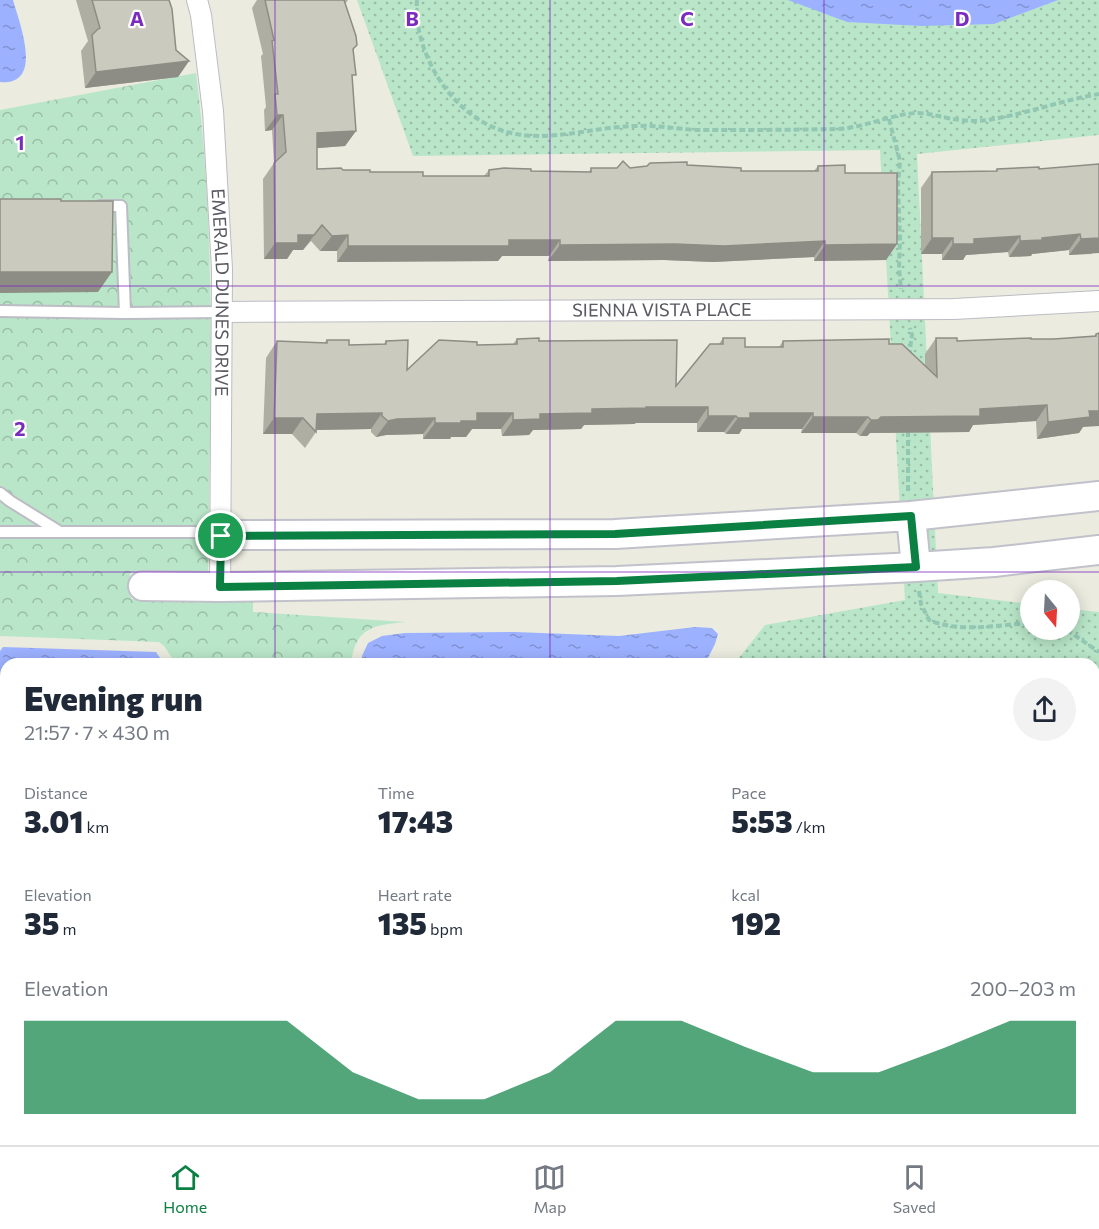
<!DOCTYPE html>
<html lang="en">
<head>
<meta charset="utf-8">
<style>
  :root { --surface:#fff; --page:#f2f2f3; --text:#1f2937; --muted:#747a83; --line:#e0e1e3; --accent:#0b8043 }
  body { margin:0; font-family:Commissioner,sans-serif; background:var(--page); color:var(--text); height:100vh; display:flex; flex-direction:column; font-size:22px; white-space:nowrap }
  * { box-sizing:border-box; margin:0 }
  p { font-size:20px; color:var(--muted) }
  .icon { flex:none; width:33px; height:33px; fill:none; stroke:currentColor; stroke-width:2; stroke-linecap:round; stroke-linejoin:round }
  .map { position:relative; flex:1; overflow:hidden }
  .side { position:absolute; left:0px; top:658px; width:1100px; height:488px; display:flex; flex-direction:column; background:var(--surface); border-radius:18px 18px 0 0; box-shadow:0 3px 15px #0003 }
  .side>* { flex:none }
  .needle { width:39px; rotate:162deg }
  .buttons { position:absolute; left:1020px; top:580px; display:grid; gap:12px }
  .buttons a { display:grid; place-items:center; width:60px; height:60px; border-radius:50%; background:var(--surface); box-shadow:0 3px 15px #0003; font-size:30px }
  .pin { position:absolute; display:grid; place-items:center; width:51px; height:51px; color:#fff; margin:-26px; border:3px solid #fff; border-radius:50%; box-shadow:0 2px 6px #0007 }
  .round { display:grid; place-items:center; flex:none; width:63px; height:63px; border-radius:32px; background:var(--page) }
  .summary { display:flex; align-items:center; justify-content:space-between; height:102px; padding:0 24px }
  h1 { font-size:33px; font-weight:800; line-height:45px }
  .figures { display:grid; grid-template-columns:repeat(3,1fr); gap:9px; height:102px; padding:6px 24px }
  .figures div { display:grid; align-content:center }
  .figures b { font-size:30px; font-weight:800 }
  .figures small { font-size:16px; font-weight:400 }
  .figures p { font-size:16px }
  .chart { height:168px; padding:12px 24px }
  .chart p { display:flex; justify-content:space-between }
  .chart svg { width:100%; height:108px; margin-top:6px; fill:var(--accent); opacity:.7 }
  .tab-bar { display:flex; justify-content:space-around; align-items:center; height:84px; border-top:2px solid var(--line); background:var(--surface); font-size:16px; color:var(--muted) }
  .tab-bar a { display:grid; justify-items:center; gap:3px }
  .tab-bar .selected { color:var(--accent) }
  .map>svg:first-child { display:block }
</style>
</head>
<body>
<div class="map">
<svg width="1099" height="1145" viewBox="0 0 1099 1145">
  <defs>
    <pattern id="grass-dots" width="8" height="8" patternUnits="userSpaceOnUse" patternTransform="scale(1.5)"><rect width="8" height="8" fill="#b9e6c8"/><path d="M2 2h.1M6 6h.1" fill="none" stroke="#99bda6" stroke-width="1.8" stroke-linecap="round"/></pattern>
    <pattern id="park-crowns" width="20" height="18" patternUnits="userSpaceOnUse" patternTransform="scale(1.5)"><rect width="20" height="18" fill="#b9e6c8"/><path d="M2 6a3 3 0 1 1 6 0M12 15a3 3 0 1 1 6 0" fill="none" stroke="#99bda6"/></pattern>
    <pattern id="water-ripples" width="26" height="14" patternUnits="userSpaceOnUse" patternTransform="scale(1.5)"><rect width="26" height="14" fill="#9cb1ff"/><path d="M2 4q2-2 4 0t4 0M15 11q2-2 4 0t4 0" fill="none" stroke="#8293d2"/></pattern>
  </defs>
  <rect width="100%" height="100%" fill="#ebecdf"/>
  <path fill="url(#grass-dots)" d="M357 0H1099V135L917 154 938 593 1030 604V630H1070V609L1099 612V1023L1094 1019V664H734L765 625 905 600 880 150 413 156Z"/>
  <path fill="url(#park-crowns)" d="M196 73C217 238 210 408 208 574L130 573 131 599 231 601 253 600V612L406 622C374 625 355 627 351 664H176L164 646 159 642 0 636V110Z"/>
  <path fill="url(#water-ripples)" d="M0 0H13C19 22 45 86 0 82Z
    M788 0H1058L994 24 922 26 847 22Z
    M695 627 712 628 718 634 715 644 705 664H361L362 656 368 643 382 636 405 633 515 632 619 636Z
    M3 647 156 652 164 664H6V1140H61L60 1145H0V651Z"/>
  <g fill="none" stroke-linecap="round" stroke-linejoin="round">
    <defs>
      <path id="lane" d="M100 206H121L125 313
        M0 311 125 313 222 312
        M0 493 10 501 60 532
        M0 532H193L221 535"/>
      <g id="street">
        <path id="s1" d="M197 0 201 15 213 111 222 269 220 587"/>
        <path id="s2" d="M222 312 954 309 1099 301"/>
        <path d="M978 1140 986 1145"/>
        <path d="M259 1145 260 1140"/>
      </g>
      <path id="secondary" d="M911 516 916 567
        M221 535 615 534 911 516 1099 496
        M143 586 220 587 617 581 916 567 994 562 1099 550"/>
    </defs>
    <use href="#lane" stroke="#bcbcc4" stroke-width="14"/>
    <use href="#street" stroke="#bcbcc4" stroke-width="22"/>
    <use href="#secondary" stroke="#c1c1cb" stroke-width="32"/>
    <path stroke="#92c7b4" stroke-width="4" stroke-dasharray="6 3" stroke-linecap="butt" d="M417 0C413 50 448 109 495 128 542 147 590 126 638 126 658 125 677 129 697 130 743 130 791 130 837 129 865 128 890 114 917 113 929 113 941 117 953 119 966 121 980 122 993 119 1029 113 1063 100 1099 94
      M889 119 900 161 898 185 900 240 899 268 901 289
      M909 356 912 335 910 328
      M908 491V430
      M919 591 921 604 929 620C960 633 997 625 1030 623
      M1067 630 1099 652"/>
    <use href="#lane" stroke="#fff" stroke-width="10"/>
    <use href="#street" stroke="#fff" stroke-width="20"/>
    <use href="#secondary" stroke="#fff" stroke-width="28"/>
  </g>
  <path fill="#aeaea3" d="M76 0H169L176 50 189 61 178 77 85 88 81 51 88 41Z
    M257 0H348L345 4 354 50 352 80 356 131 345 146 317 148V169L423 176H484L489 170 589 172 591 168H630L687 165 741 171H814L818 166 845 173 897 244 886 260 814 261V257L713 262 664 260 548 261 549 256H502L498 261 337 262V251H320L311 241 303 250H293L287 259H264L263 179 274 163 272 130 265 131 264 110 266 107 261 56 263 54 252 8Z
    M1099 164 1092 254 1069 255V250L1032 254 1031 256 1009 257 1008 252 966 255 963 260H942V254H921V188L932 172 995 171 997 169H1039Z
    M1099 333 1083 427 1079 433 1037 439 1036 421 973 425 969 432 870 433 867 436H860L856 433H801L802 429H742L739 434H726L724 432H697V423H636L634 424 584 425 581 429 533 430 529 435 502 436 501 429H472L466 437H451L450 439H423V434L386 435 376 437 371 432V429L316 430V432L305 448 292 434H263L266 358 277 341 324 343 327 340 349 345 384 344 386 341 407 370 477 345 513 344 517 339 539 341 676 386 719 344 723 338 745 347H779L783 341 889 344 925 366V354L936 338 957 341 1054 339 1094 336 1096 334Z
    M1094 1069 1099 1072V1145H1082L1079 1143 1080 1140H1094Z
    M117 1140H174V1145H117Z
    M649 1140H689L686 1145H656Z
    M728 1140H800L797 1145H764L761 1143 760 1145H725Z"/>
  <path fill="#8d8d85" d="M189 61 178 77 85 88 96 72Z
    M277 115H283L272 130 265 131Z
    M356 131 345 146 306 149 317 133Z
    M322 225 303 250H293L287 259H264L275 243Z
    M1080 234 1069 250 1032 254 1031 256 1009 257 1020 241Z
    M348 235 337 251H320L332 236Z
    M1020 236 1008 252 966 255 963 260H942L953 244 974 239Z
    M932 238H953L942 254H921Z
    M1099 238V253L1069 255 1081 239Z
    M509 240H560L549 256H502L498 261 337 262 348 246Z
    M825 241 814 257 713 262 664 260 548 261 560 245Z
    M897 244 886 260 814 261 825 245Z
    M0 272H112L98 292 0 293Z
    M1047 405 1036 421 973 425 969 432 870 433 867 436H860L871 420 881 417 980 409Z
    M646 407H708L697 423H636L634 424 584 425 581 429 533 430 529 435 502 436 513 420 540 414 592 409Z
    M1089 411H1099V426L1083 427 1079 433 1037 439 1048 422Z
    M382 413 371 429 314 430 317 414Z
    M477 413H513L501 429H472L466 437H451L450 439H423L435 423 461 421Z
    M750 413H813L802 429H742L739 434H726L738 418Z
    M708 416H736L724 432H697Z
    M813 417H868L856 433H801Z
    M274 418H303L292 434H263Z
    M435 418 423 434 386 435 376 437 388 421 397 419Z
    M665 1140H670L667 1145H661Z"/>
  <path fill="#cacabe" stroke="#8d8d85" stroke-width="1.5" d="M92 0H169L172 9 176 50 189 61 96 72 92 35 98 29 100 28Z
    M265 0H344L356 36 357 45 353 49 356 75H352L356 131 317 133V169L341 168 343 170H370V172H423V176H489V170L504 168 531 169V171L591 172V168H617L623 161 630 168 647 166 650 163 687 162V165L741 168V171H818V166L845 165V173H897V244L825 245V241L724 246 675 244 560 245V240H509V246H348V235L332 236 322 225 314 235H298V243H275L274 163 286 152 283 115H277L275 94H278L272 41 274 40Z
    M1099 164V238L1081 239 1080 234 1042 238V240L1020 241V236L974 239V244H953V238H932V172L997 171V169L1039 167V169Z
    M0 199H61V201H113L112 272H0Z
    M1099 333V411H1089L1090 417 1048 422 1047 405 980 409V416L881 417 878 420H871L868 417H813V413H750V418H738L736 416H708V407H646V408L592 409V413L540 414V419L513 420V413H477V421H461V423H435V418L397 419 388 421 382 416V413L317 414 316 432 303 418H274L277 341 327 343V340H349V345L386 344V341L408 340 407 370 439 340 477 342V345L517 344V339L539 338V341L677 340 676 386 710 344H723V338H745V347H783V341L889 339V344H902L937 377 936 338H957V341L1031 338V339H1054L1096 336V334Z
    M1094 1052 1098 1055 1094 1064Z
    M1094 1069 1099 1072V1107L1094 1104Z
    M1099 1112V1132L1094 1129V1121Z
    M128 1140H174V1145H128Z
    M752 1140H763L760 1145Z
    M845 1140H860L869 1145H842Z
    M888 1140H900L909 1145H886Z"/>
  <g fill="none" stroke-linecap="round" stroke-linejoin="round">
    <defs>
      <path id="route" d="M911 516 916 567 617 581 220 587 221 536 615 534Z"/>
    </defs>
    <use href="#route" stroke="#fff" stroke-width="12"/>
    <use href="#route" stroke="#0b8043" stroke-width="8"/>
  </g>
  <path fill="none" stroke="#7b2cbf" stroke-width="1.5" stroke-opacity="0.55" d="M275 0V664M550 0V664M824 0V664M0 286H1099M0 572H1099M0 859H6M1094 859H1099M275 1140V1145M550 1140V1145M824 1140V1145"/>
  <g text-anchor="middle" stroke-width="4.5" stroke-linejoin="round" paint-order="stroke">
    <g font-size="18" fill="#585961" stroke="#fff">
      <text dy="6" stroke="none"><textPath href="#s1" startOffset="294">EMERALD DUNES DRIVE</textPath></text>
      <text dy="6" stroke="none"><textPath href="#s2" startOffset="440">SIENNA VISTA PLACE</textPath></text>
    </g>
  </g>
  <g font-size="20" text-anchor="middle" font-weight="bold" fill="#7b2cbf" stroke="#fff" stroke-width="4.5" stroke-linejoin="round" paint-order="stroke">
    <text x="137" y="26">A</text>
    <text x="412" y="26">B</text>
    <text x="687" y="26">C</text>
    <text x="962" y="26">D</text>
    <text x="20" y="150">1</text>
    <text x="20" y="436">2</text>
  </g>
</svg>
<div class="buttons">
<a><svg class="needle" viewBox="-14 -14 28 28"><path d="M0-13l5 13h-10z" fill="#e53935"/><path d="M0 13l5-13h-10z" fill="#747a83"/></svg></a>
</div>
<div class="pin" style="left:221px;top:536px;background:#1e9e55"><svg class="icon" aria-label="arrive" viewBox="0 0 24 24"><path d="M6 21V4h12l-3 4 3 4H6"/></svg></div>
<section class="side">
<div class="summary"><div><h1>Evening run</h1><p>21:57 · 7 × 430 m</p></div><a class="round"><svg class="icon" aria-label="share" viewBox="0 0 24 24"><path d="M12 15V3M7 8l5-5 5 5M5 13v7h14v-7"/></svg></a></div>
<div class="figures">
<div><p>Distance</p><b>3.01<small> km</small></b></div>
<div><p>Time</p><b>17:43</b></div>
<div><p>Pace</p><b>5:53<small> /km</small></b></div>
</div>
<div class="figures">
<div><p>Elevation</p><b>35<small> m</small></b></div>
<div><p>Heart rate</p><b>135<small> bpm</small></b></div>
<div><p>kcal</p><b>192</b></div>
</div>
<div class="chart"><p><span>Elevation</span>200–203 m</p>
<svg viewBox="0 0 160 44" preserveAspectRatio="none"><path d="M0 44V6L10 6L20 6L30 6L40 6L50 27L60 38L70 38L80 27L90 6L100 6L110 17L120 27L130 27L140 17L150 6L160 6V44z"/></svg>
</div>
</section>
</div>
<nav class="tab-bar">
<a class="selected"><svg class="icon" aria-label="home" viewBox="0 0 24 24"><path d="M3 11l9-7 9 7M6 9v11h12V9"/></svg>Home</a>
<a><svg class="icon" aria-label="map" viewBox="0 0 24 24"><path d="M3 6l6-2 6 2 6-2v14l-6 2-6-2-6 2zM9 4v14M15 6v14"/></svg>Map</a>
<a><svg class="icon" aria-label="saved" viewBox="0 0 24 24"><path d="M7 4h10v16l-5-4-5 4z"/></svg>Saved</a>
</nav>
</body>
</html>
